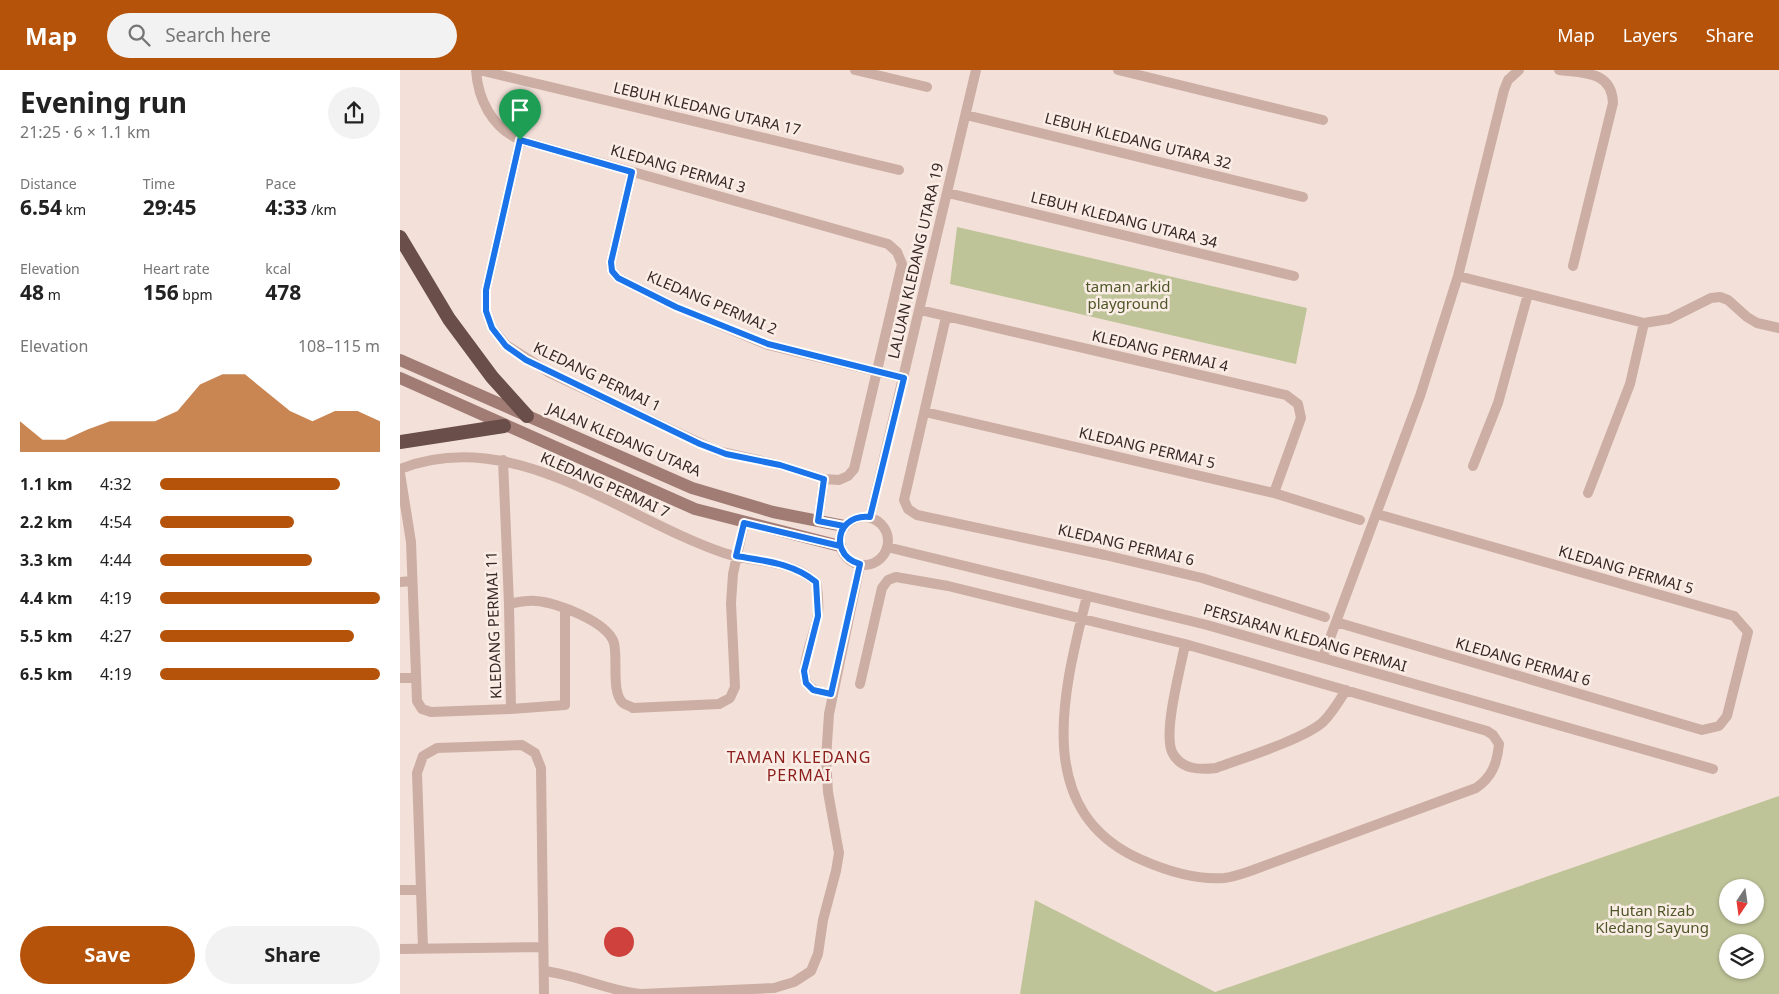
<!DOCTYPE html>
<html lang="en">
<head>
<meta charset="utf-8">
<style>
  :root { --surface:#fff; --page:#f2f2f2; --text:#222; --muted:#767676; --accent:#b45309 }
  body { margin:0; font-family:"Noto Sans",sans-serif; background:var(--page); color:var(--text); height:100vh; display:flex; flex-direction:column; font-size:19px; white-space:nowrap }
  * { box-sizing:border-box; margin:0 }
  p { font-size:16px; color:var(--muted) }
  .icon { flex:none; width:28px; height:28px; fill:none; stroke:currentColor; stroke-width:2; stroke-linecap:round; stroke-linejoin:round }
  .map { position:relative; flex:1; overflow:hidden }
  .sheet { display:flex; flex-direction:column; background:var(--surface); width:400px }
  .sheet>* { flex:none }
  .needle { width:32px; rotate:193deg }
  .buttons { position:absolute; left:1319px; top:809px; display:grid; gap:10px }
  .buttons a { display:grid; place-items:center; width:45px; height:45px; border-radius:50%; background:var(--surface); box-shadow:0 1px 4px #0004; font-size:25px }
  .pin { position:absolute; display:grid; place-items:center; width:42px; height:42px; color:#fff; margin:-51px -21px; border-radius:50% 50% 50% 0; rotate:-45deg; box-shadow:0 0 5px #0007 }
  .pin .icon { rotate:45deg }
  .round { display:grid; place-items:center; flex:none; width:52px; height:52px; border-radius:26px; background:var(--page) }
  .headline { display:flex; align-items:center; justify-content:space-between; height:85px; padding:0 20px }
  h1 { font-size:28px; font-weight:700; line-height:38px }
  .metrics { display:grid; grid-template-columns:repeat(3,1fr); gap:8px; height:85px; padding:5px 20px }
  .metrics div { display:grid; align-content:center }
  .metrics b { font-size:21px; font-weight:700 }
  .metrics small { font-size:14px; font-weight:400 }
  .metrics p { font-size:14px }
  .chart { height:140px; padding:10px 20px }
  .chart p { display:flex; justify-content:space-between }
  .chart svg { width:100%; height:90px; margin-top:5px; fill:var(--accent); opacity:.7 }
  .primary-button { display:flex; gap:10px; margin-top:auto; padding:10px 20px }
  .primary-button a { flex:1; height:58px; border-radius:30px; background:var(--accent); color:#fff; font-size:20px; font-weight:700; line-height:58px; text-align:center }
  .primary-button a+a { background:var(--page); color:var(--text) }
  ul { padding:0 20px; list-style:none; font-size:16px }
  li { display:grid; grid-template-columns:80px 60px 1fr; align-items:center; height:38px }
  li i { height:12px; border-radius:6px; background:var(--accent) }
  header { display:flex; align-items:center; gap:30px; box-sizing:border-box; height:70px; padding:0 25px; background:var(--accent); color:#fff }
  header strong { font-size:24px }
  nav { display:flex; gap:28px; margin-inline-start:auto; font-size:18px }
  .search { width:350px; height:45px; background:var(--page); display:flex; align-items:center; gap:12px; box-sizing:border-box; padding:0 18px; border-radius:28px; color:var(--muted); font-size:19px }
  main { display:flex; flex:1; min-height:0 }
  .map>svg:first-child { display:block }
</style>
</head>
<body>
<header>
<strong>Map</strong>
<div class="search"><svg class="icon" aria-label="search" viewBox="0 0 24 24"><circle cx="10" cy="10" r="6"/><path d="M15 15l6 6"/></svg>Search here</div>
<nav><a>Map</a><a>Layers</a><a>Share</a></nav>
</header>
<main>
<section class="sheet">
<div class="headline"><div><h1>Evening run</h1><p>21:25 · 6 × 1.1 km</p></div><a class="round"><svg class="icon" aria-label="share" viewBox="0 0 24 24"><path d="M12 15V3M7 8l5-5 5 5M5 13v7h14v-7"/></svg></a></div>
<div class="metrics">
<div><p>Distance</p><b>6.54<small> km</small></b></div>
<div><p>Time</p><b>29:45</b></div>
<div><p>Pace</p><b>4:33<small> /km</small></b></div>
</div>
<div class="metrics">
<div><p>Elevation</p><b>48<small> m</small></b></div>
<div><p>Heart rate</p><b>156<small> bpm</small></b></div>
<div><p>kcal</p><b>478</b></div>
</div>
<div class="chart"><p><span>Elevation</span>108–115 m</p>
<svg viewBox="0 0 160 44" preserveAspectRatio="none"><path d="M0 44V29L10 38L20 38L30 33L40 29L50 29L60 29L70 24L80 11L90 6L100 6L110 15L120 24L130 29L140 24L150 24L160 29V44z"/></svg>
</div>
<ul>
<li><b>1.1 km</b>4:32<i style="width:82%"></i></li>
<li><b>2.2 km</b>4:54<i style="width:61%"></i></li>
<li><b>3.3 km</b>4:44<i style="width:69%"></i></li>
<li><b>4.4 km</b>4:19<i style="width:100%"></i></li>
<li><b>5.5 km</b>4:27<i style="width:88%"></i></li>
<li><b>6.5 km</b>4:19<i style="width:100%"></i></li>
</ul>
<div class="primary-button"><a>Save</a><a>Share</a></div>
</section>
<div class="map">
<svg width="1379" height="924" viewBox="0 0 1379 924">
  <rect width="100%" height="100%" fill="#f3e1d9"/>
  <path fill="#bec398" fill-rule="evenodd" d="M557 157 907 238 896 294 550 214Z
    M1379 726V924H620L635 830 815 922ZM1328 818H1355V845H1328ZM1328 872H1355V900H1328Z"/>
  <path fill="#ce413c" d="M204 872a15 15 0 1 1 30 0a15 15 0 1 1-30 0Z"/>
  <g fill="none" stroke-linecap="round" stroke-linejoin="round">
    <path stroke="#ccaea4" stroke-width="10" d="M76 0C78 30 92 57 120 70L488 174 497 182 502 194 454 399 448 406 439 410 424 409 380 395 317 381 150 303 106 275 92 258 86 241V220L120 70
      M79 0 499 100
      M455 0 527 17
      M718 0 923 50
      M1159 0C1184 3 1212 1 1213 33L1173 196
      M566 45 903 127
      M232 102 211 192 212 201 218 208 276 237 368 275 504 308
      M548 123 894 206
      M1058 206 1244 253 1269 249 1311 228 1320 227 1328 230 1347 247 1357 253 1379 258
      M520 240 886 325 898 334 901 348 874 423
      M546 247 504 430 508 439 517 445 705 485 802 508 925 547
      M525 342 874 423 960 450
      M1073 396 1098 333 1128 224
      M0 399C113 354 221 448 324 483 357 494 388 488 416 512 418 523 419 533 418 544 416 561 398 599 407 613 412 622 423 622 431 624
      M0 403 11 472 17 631 22 639 31 642 111 639 109 534 103 390
      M1188 423 1230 314 1244 253
      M440 471a24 24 0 1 1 48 0a24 24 0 1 1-48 0Z
      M470 447 576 0
      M418 451 424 409
      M487 477 807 555 1313 699
      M0 512 12 511
      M109 534C118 532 127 530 136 531 156 532 208 552 214 573 218 589 211 623 223 633 225 635 230 636 233 638L319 634 330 628 335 617 331 533 333 504 344 453
      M936 552 1302 660 1319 656 1327 646 1348 562 1334 546 977 444
      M785 574C781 597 763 661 772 682 781 700 800 700 816 698 843 688 904 669 923 652 933 642 939 631 946 620
      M923 587 1020 326 1058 206 1104 20 1108 10 1119 0
      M0 608H15
      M460 614 482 518 488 510 496 507 548 516 785 574 1087 661 1093 665 1099 674C1097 694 1092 707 1076 718L853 800C844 803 833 807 824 808 796 810 767 801 742 790 630 742 664 619 687 526
      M111 639 165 635V538
      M0 820H21
      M23 878 17 703 23 686 37 678 122 675 135 683 141 698 144 924
      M0 879 143 877
      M144 901C178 905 208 921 241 924L374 918 394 912 411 901 418 884 423 850 436 801 439 783 428 722 426 689 429 644 460 495"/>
    <path stroke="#a07c75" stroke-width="12" d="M0 290 292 418 373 442 444 456
      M0 308 295 439 440 476"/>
    <path stroke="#694e4a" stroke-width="14" d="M0 167 49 249 92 307 127 346
      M0 372 104 356"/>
  </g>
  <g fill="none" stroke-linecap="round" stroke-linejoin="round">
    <defs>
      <path id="route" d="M120 70 86 220V241L92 258 106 276 126 290 300 374 326 384 380 395 424 409 418 451 444 456C435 473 442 489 460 494L431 624 413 620 406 613 404 601 418 546 416 512C393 493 365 491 336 486L344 453 440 476C438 457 451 445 470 447L504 308 368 274 276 237 218 208 212 201 211 192 232 102 120 70"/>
    </defs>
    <use href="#route" stroke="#fff" stroke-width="10"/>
    <use href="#route" stroke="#1a73e8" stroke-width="6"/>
  </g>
  <g text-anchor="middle" stroke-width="5" stroke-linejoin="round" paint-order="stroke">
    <g font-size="15" fill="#372826" stroke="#faede6">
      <text transform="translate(307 39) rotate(13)" y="5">LEBUH KLEDANG UTARA 17</text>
      <text transform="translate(738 71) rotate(14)" y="5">LEBUH KLEDANG UTARA 32</text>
      <text transform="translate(278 99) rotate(16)" y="5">KLEDANG PERMAI 3</text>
      <text transform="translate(724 150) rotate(14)" y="5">LEBUH KLEDANG UTARA 34</text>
      <text transform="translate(516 191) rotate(-77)" y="5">LALUAN KLEDANG UTARA 19</text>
      <text transform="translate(312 233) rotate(23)" y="5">KLEDANG PERMAI 2</text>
      <text transform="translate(760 281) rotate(13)" y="5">KLEDANG PERMAI 4</text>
      <text transform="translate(197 307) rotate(26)" y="5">KLEDANG PERMAI 1</text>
      <text transform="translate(224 370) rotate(23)" y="5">JALAN KLEDANG UTARA</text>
      <text transform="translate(747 378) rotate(13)" y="5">KLEDANG PERMAI 5</text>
      <text transform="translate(205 415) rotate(24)" y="5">KLEDANG PERMAI 7</text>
      <text transform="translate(726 475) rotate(13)" y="5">KLEDANG PERMAI 6</text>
      <text transform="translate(1226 500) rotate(16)" y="5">KLEDANG PERMAI 5</text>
      <text transform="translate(94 555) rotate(-92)" y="5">KLEDANG PERMAI 11</text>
      <text transform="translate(905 568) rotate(16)" y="5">PERSIARAN KLEDANG PERMAI</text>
      <text transform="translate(1123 592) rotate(16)" y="5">KLEDANG PERMAI 6</text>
    </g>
    <g font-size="15" fill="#4f5728" stroke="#faede6">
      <text x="728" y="222">taman arkid<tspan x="728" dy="17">playground</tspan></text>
      <text x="1252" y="846">Hutan Rizab<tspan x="1252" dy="17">Kledang Sayung</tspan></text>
    </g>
    <g font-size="16" letter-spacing="1" fill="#8b1d1a" stroke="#faede6">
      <text x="399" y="693">TAMAN KLEDANG<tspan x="399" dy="18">PERMAI</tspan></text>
    </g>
  </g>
</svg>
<div class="buttons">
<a><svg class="needle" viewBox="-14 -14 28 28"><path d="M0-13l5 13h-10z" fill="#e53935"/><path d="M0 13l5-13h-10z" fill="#767676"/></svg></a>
<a><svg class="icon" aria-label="layers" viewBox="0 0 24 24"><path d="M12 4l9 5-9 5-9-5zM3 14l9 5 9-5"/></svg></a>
</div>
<div class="pin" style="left:120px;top:70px;background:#1e9e55"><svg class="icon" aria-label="arrive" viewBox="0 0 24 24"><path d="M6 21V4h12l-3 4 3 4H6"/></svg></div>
</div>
</main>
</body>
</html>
